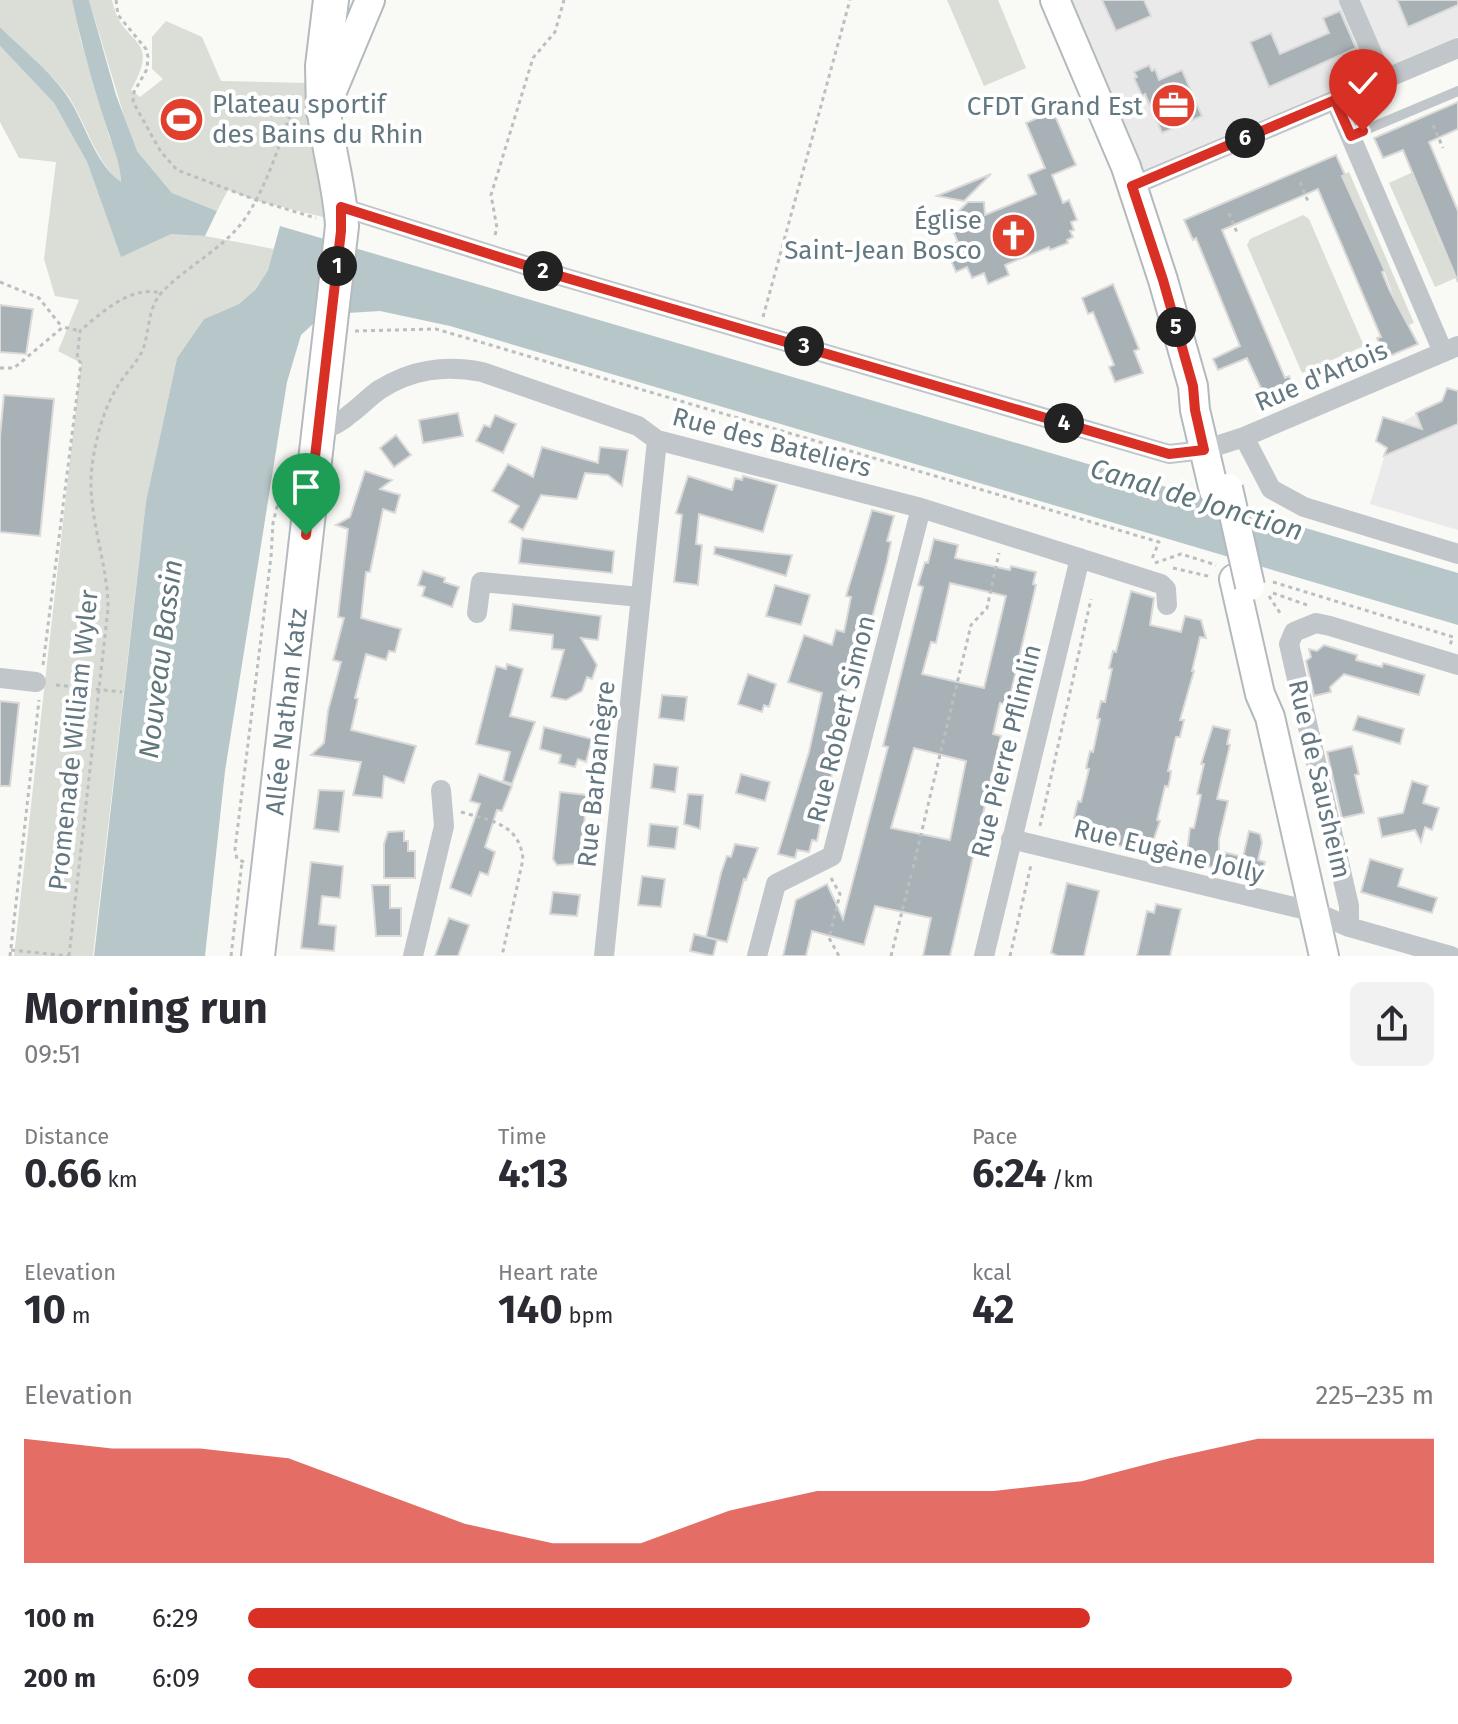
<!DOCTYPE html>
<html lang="en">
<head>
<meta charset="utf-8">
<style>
  :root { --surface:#fff; --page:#f2f2f3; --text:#2b2b33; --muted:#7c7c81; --accent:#d93025 }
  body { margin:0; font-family:"Fira Sans",sans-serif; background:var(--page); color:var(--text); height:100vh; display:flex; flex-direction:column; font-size:30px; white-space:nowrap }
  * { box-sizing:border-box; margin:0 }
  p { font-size:26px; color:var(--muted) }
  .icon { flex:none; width:44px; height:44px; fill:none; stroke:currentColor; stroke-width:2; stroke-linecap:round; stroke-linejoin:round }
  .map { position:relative; height:956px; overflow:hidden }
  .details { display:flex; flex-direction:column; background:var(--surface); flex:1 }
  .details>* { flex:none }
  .pin { position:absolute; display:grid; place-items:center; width:68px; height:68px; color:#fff; margin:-82px -34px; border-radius:50% 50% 50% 0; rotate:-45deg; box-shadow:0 0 8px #0007 }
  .pin .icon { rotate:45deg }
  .km { position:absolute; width:40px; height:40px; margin:-20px; border-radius:50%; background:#222; color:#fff; font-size:22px; line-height:40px; text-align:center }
  .round { display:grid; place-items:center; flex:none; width:84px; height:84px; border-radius:12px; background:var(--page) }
  .head { display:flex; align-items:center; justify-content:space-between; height:136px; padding:0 24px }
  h1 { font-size:44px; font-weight:700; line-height:60px }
  .stats { display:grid; grid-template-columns:repeat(3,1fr); gap:12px; height:136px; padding:8px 24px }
  .stats div { display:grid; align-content:center }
  .stats b { font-size:40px; font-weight:700 }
  .stats small { font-size:22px; font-weight:400 }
  .stats p { font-size:22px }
  .chart { height:224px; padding:16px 24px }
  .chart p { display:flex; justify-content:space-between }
  .chart svg { width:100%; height:144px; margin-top:8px; fill:var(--accent); opacity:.7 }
  ul { padding:0 24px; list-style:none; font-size:26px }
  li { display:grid; grid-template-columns:128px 96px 1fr; align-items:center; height:60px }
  li i { height:20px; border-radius:10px; background:var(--accent) }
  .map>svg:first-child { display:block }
</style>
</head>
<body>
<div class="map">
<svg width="1458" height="956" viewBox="0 0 1458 956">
  <rect width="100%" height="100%" fill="#f9f9f6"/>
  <path fill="#eaeaea" d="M1062 0H1458V37L1136 173Z
    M1447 387 1458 391V530L1370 504 1387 448 1376 441 1383 417 1401 423 1425 409 1427 411 1441 405Z"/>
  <path fill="#daded6" d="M0 0H72L81 41 110 139 119 158 121 183C94 160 86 121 66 93 48 69 21 48 0 27Z
    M89 0H112C121 48 163 34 131 90L140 97 163 79 152 69V37L166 21 202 37 221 81 308 83 327 218 258 201 228 190 217 211 172 193 137 151 131 139Z
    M947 0H998L1026 68 984 86Z
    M0 46 54 103 87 162 121 256 171 233 205 236 274 249 268 270 254 291 239 304 204 319 177 358 146 501 93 956H14L81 363 58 351 79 300 55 296 44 259 56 162 19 158 0 122Z
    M1349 172 1414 323 1405 326 1376 250 1341 176Z
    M1413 172 1439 240 1458 277 1435 287 1389 183Z
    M1303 215 1309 219 1364 346 1302 373 1247 245 1250 239Z"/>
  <path fill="#b7c6c8" d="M72 0H89L116 95 137 151 172 193 217 211 205 236 171 234 121 257 87 162 54 103 0 46V27C21 48 48 69 65 93 85 120 93 162 121 182 120 163 116 156 111 140 96 96 82 47 72 0Z
    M280 226 1458 573V625L450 326 380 311 348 313 314 323 301 335 287 382 225 771 205 956H94L146 501 177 358 204 319 239 304 255 290 268 270Z"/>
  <path fill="#a7b1b6" stroke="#dbdad9" stroke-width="2" fill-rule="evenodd" d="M1102 0H1144L1151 16 1116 31Z
    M1397 0H1458V5L1408 27Z
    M1340 11 1356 48 1269 87 1250 42 1271 33 1280 54 1329 33 1323 18Z
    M1149 65 1152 71 1155 69 1159 80 1182 70 1202 116 1162 133 1145 94 1142 96 1134 78 1137 77 1134 72Z
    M1458 102V129L1429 142 1458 211V282L1403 150 1383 158 1374 138Z
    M1053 111 1076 165 1052 175 1063 203 1069 200 1077 220 1071 222 1074 230 1070 231 1073 237 1067 240 1068 243 1050 250 1049 247 1005 265 1009 275 988 284 984 273 972 278 967 267 956 272 945 247 958 242 953 231 971 224 956 214 968 202H984L985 215 1036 194 1028 175 1045 168 1026 123Z
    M1336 155 1345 175 1342 176 1385 271 1382 272 1389 289 1418 344 1385 358 1377 338 1381 337 1318 189 1222 230 1285 378 1289 376 1298 396 1266 410 1257 390 1261 388 1247 358 1218 370 1213 359 1240 346 1196 238 1193 240 1184 220Z
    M991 174 964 201 937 196Z
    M1113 284 1139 349 1134 351 1143 373 1115 382 1109 367 1114 365 1093 312 1088 314 1082 298Z
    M0 305 33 309 26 354 0 352Z
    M1447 388 1458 391V424L1384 456 1387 448 1376 441 1383 417 1422 429 1416 413 1442 401Z
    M4 395 54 399 40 536 0 532V437Z
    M458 413 463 436 423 443 419 420Z
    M495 415 516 424 503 453 476 441 484 425 490 427Z
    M396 435 411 455 394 467 380 448Z
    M542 447 598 463 600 447 628 450 622 486 608 475 585 473 577 499 541 495 523 530 509 522 519 506 492 491 508 464 533 477Z
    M365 471 392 480 380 489 400 495 395 513 383 509 370 572H366L361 618 401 629 395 652 389 651 386 660 366 654 355 698 358 699 351 730 416 746 404 783 384 776 382 798 353 795 361 762 311 755 324 743 328 711 341 662 333 660 344 618 338 617 348 529 336 525 350 517Z
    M688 476 732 490 735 478 742 480 743 476 777 485 763 532 699 514 696 544 702 545 698 585 674 582 682 515 676 513Z
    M872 510 894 516 887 541 891 542 887 562 870 626H873L865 666 860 665 856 679 853 678 850 686 847 685 830 758 834 759 831 779 836 780 825 821 821 820 817 841 812 840 809 852 797 850 795 858 778 854 809 752 822 693 788 682 804 635 832 645 836 630 844 632 851 597 846 596Z
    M522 538 614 551 612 573 519 563Z
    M934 539 958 545 955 558 1010 570 1011 566 1036 572 1033 584 1036 585 1008 705 1000 703 993 734 1001 736 950 956H923L931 918 875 906 864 945 812 931 806 956H783L796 900 827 884 843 919 888 747 883 746 923 587 918 585 925 562 928 563ZM950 583 1006 596 984 688 922 674 931 642 936 643ZM914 748 966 761 950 840 891 828Z
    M715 547 792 555 786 576 714 554Z
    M423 571 445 578 444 582 459 587 452 607 422 596 425 587 418 585Z
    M775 585 810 595 801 625 766 616Z
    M1131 591 1154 598 1150 625 1181 632 1185 616 1201 620 1206 638 1200 637 1192 671H1194L1180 720H1184L1180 737H1176L1168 771H1171L1170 779 1168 787 1165 786 1157 820 1160 821 1149 853 1073 835 1077 818H1074L1076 809 1078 801 1081 802 1089 769 1086 768 1090 751 1093 752 1100 719 1097 718 1101 701 1105 702 1112 669 1109 668 1111 660 1113 651 1116 652Z
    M513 604 601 616 598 640 581 638 597 665 592 679 587 677 582 691 566 700 551 697 564 650 552 649 553 635 510 630Z
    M1324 645 1357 655 1356 660 1382 667 1383 663 1425 675 1419 695 1344 674 1330 687 1331 692 1314 696 1306 661 1311 657 1309 649 1317 651Z
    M507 664 523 669 510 716 535 722 512 784 503 781 510 752 476 744 496 666 506 669Z
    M748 674 776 684 769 707 764 705 762 712 738 704Z
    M662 695 687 697 684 721 659 718Z
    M0 701 19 703 10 786H0Z
    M1358 716 1404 729 1400 744 1353 730Z
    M1213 726 1230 730 1227 744 1230 745 1217 799 1228 801 1219 839V851L1243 857 1249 831 1260 834 1262 843 1258 860 1265 862 1261 879 1186 861 1190 828H1194L1201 795 1197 794 1204 764H1201Z
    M544 727 592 739 586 762 578 759 575 767 559 763 561 755 540 749Z
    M1352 746 1359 774 1355 775 1364 813 1342 818 1327 752Z
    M654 764 678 767 675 792 651 788Z
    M479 774 512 786 502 811 497 810 485 847 495 852 488 875 480 872 471 896 450 888 480 804 470 801Z
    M741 774 770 782 765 801 736 793Z
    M1412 781 1428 786 1423 803 1439 808 1432 830 1425 827 1421 842 1415 830 1382 837 1378 818 1403 813Z
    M319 790 344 791 339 832 314 829Z
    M560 792 587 795 581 855 579 854 577 864 557 865 553 859Z
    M688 794 703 795 700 829 684 824Z
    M650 824 678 827 675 849 648 846Z
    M404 831V841H408V851H415V878H384V844L388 832Z
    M735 844 758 848 746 880 744 879 727 942 706 937 721 873 727 856 731 857Z
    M1370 859 1403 869 1398 886 1437 898 1432 913 1361 892Z
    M311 862 343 866 340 898 322 896 319 924 336 926 334 951 301 948Z
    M642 876 665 879 661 907 638 905Z
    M1067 883 1099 891 1084 956H1058L1051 953Z
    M372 885H390V908H401V936H376Z
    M553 892 580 895 577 916 550 914Z
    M1156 904 1181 909 1170 956H1137L1147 911 1154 913Z
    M449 918 469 925 458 956H435Z
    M694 934 717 940 713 956 690 951Z"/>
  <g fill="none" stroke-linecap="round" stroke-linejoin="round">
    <defs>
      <path id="secondary" d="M1055 0 1126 167 1163 280 1193 386 1195 410 1214 491
        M327 103 370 0
        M1234 579 1260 694 1270 717 1324 956"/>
      <g id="primary">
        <path id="s1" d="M258 956 342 226C340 187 328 150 324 111"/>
      </g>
      <path id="trunk" d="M324 111 323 66 331 0"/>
    </defs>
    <use href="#secondary" stroke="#b2babd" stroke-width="32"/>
    <use href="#primary" stroke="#b4babd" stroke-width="36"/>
    <use href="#trunk" stroke="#b3b9bc" stroke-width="38"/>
    <path stroke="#babfc1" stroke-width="3" stroke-dasharray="4 4" stroke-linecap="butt" d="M116 0 118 15 146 49 148 57 147 69 134 92 133 102 161 152 177 170 256 200 316 218
      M1433 125 1443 148
      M1300 182 1309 204
      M1229 213 1238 235
      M495 235 497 228 491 195 533 58 555 32 564 0
      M0 282 39 298 62 327
      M763 317 850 0
      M355 331 436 329 1159 542 1151 561
      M0 368H14L63 327 80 331
      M1155 563 1181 554 1216 565
      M1173 568 1212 577
      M1273 582 1453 637 1450 645
      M1273 593 1307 605
      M1269 596 1282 616
      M43 665 81 363 77 359 80 331C102 312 131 285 161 293
      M56 685 122 692
      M461 812C491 821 519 823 523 859L502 956
      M1040 826 1091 599
      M244 862 237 859 235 849 271 557 273 523 289 459
      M913 868 971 625 987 608 999 553
      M831 878 840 894 829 938 839 956
      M11 950 69 956
      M10 956 39 700
      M69 956 108 609C108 558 84 510 93 459 97 433 105 406 119 384 126 372 138 362 143 349 150 330 147 309 162 292 187 266 223 249 244 220 269 184 281 137 297 97
      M231 956 242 862
      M891 956 911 875
      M1010 956 1031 865"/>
    <path stroke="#c0c6c9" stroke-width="10" d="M1351 136 1458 91"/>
    <path stroke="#c0c6c9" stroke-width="20" d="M1349 0 1383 79
      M1335 100 1443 352
      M1132 186 1458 48
      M341 207 553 274 1169 454 1204 450 1244 437 1458 346
      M317 432C329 427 341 423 350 414 360 407 369 397 379 390 412 369 445 365 482 372L638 426 657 440 921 508 1161 584 1166 589 1167 605
      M1244 437 1271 489 1304 507 1458 554
      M477 613 481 582 640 597
      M0 678 36 682
      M1011 839 1315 912 1349 927 1451 956
      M1349 927V906L1289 644 1294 632 1316 623 1330 626 1458 665
      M413 956 444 826 441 790
      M604 956 657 440
      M757 956 776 884 832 856 921 508
      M984 956 1080 558"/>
    <use href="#secondary" stroke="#fff" stroke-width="28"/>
    <use href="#primary" stroke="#fff" stroke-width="32"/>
    <use href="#trunk" stroke="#fff" stroke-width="34"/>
    <defs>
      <path id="secondary-bridge" d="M1228 488 1250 586"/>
    </defs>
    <use href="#secondary-bridge" stroke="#b2babd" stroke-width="32" stroke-linecap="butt"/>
    <use href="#secondary-bridge" stroke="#fff" stroke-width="28"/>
  </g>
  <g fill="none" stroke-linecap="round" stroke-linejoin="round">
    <defs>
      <path id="route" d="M306 535 341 231V207L553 274 1169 454 1204 450 1195 410 1193 386 1163 280 1132 186 1335 100 1351 136 1363 131"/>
    </defs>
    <use href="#route" stroke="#fff" stroke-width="16"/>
    <use href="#route" stroke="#d93025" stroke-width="10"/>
  </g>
  <defs>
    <symbol id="office-disc" viewBox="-11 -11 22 22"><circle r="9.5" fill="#e1402e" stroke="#fff"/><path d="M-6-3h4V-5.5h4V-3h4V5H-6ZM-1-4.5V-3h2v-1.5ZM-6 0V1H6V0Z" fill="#fff"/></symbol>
    <symbol id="stadium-disc" viewBox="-11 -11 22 22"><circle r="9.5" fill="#e1402e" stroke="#fff"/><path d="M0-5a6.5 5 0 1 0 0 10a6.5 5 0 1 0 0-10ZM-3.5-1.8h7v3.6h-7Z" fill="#fff"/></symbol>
    <symbol id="church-disc" viewBox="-11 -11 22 22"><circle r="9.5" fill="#e1402e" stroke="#fff"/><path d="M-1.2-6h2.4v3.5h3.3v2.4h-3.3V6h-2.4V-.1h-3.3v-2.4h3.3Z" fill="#fff"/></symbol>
  </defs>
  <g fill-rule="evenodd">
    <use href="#office-disc" x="1148" y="80" width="51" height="51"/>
    <use href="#stadium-disc" x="156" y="94" width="51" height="51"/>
    <use href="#church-disc" x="988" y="210" width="51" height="51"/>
  </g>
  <g text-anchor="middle" stroke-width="8" stroke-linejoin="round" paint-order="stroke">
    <g font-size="26" fill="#647881" stroke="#fff" text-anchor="end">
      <text x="212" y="113" text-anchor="start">Plateau sportif<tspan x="212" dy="30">des Bains du Rhin</tspan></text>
      <text x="1143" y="115">CFDT Grand Est</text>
      <text x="982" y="229">Église<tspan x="982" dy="30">Saint-Jean Bosco</tspan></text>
    </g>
    <g font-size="26" fill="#647881" stroke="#fff">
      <text transform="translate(1321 376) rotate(-23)" y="9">Rue d'Artois</text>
      <text transform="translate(772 442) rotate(15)" y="9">Rue des Bateliers</text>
      <text dy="9" stroke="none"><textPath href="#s1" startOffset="246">Allée Nathan Katz</textPath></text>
      <text transform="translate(841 719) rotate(-76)" y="9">Rue Robert Simon</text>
      <text transform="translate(73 740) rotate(-84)" y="9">Promenade William Wyler</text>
      <text transform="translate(1006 751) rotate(-76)" y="9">Rue Pierre Pflimlin</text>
      <text transform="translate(596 774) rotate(-84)" y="9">Rue Barbanègre</text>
      <text transform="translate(1320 779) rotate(77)" y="9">Rue de Sausheim</text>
      <text transform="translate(1169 851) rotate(14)" y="9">Rue Eugène Jolly</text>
    </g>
    <g font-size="28" font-style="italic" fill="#5f777b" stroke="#fff">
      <text transform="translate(1197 499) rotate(17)" y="10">Canal de Jonction</text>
      <text transform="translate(160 659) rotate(-83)" y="10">Nouveau Bassin</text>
    </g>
  </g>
</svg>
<div class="pin" style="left:306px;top:535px;background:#1e9e55"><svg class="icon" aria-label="arrive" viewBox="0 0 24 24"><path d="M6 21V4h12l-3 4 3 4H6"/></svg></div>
<div class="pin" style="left:1363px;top:131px;background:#d93025"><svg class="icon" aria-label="check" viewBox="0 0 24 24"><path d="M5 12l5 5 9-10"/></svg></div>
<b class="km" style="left:337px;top:266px">1</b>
<b class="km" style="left:543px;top:271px">2</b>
<b class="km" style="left:804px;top:346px">3</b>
<b class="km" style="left:1064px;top:423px">4</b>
<b class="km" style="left:1176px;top:327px">5</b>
<b class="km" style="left:1245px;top:138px">6</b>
</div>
<section class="details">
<div class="head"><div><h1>Morning run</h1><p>09:51</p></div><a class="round"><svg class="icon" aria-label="share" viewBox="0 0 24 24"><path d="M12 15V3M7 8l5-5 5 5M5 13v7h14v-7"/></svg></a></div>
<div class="stats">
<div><p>Distance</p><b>0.66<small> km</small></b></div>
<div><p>Time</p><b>4:13</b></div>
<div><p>Pace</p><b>6:24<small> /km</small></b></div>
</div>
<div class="stats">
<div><p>Elevation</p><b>10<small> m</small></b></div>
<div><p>Heart rate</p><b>140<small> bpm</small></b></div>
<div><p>kcal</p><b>42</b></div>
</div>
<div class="chart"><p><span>Elevation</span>225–235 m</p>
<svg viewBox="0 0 160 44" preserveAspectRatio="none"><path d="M0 44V6L10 9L20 9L30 12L40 22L50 32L60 38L70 38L80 28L90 22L100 22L110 22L120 19L130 12L140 6L150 6L160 6V44z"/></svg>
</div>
<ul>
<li><b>100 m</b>6:29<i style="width:71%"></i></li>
<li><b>200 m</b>6:09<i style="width:88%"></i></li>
</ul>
</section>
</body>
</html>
